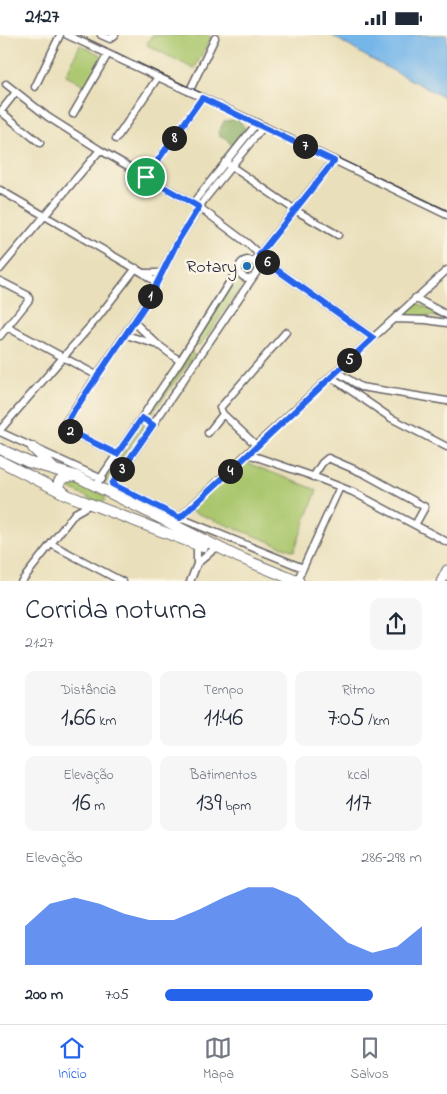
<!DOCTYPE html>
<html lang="pt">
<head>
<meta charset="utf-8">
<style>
  :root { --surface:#fff; --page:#f6f6f7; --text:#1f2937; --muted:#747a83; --line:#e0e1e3; --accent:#2563eb }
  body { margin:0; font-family:"Indie Flower",sans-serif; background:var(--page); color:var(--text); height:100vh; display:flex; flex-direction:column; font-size:19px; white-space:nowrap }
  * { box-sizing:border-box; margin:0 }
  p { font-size:16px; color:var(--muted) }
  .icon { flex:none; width:28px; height:28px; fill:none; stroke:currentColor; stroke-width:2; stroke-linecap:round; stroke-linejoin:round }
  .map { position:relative; height:546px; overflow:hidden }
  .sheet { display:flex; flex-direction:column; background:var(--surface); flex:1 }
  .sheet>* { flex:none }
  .pin { position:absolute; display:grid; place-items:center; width:42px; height:42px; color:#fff; margin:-21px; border:2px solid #fff; border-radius:50%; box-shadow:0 1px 5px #0007 }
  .km { position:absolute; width:25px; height:25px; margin:-12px; border-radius:50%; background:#222; color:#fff; font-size:14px; line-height:25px; text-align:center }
  .round { display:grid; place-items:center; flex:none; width:52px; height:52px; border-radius:10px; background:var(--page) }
  .headline { display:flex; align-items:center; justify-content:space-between; height:85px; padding:0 25px }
  h1 { font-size:28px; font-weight:600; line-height:38px }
  .stats { display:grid; grid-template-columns:repeat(3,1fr); gap:8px; height:85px; padding:5px 25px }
  .stats div { display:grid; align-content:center; border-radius:10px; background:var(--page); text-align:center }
  .stats b { font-size:25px; font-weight:600 }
  .stats small { font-size:14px; font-weight:400 }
  .stats p { font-size:14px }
  .chart { height:140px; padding:10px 25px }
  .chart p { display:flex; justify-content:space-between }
  .chart svg { width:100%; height:90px; margin-top:5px; fill:var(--accent); opacity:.7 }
  ul { padding:0 25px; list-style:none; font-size:16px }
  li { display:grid; grid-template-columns:80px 60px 1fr; align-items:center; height:38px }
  li i { height:12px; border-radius:6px; background:var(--accent) }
  .status { display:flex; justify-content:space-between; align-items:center; height:35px; padding:0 25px; background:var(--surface); direction:ltr }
  .status svg { height:14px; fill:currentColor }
  .dock { display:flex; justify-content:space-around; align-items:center; height:70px; border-top:1px solid var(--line); background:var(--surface); font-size:14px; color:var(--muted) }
  .dock a { display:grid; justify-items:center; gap:2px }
  .dock .selected { color:var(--accent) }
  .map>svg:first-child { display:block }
</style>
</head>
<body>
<div class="status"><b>21:27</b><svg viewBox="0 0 49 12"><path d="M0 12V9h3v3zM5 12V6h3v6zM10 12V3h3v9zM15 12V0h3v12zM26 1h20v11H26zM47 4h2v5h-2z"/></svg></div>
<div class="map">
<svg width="447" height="547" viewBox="0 0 447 547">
  <rect width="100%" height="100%" fill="#fcf5e5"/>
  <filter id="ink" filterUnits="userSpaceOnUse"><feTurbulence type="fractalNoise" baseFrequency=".02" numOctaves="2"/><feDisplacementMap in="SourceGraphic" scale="10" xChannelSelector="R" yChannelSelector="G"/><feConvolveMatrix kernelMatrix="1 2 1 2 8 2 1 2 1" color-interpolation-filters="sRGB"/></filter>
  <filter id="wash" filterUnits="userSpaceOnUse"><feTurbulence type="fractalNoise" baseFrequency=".0096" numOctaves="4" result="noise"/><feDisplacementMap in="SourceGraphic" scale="20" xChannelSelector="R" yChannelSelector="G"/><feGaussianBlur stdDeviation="1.12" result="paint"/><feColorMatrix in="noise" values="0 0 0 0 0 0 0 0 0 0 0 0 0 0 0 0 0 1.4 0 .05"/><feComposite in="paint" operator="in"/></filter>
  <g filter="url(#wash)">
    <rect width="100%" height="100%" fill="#e9dfba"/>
    <path fill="#abc76e" stroke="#667454" d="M152 0H208L211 2 194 34 147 10Z
      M80 10 105 22 88 52 66 40Z
      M235 242 241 244 243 248 242 251 201 309 196 310 194 305Z
      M415 267 447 282V284L431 281H403L402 279Z
      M190 315 194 320 149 383 146 380Z
      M143 388 145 391 104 449 103 447Z
      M242 426 317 455 294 516 191 476Z
      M68 443 104 460 105 465 103 468H99L64 451 62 444Z"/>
    <path fill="#88ac61" stroke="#55674e" d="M237 82 246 95 240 102 238 112 231 110 225 102H220L219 96 224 86 231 85Z"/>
    <path fill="#75b6e9" stroke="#4c6c92" d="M331 0H447V64L369 23Z"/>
  </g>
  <g filter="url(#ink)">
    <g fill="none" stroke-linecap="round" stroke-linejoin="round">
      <defs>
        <path id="minor" d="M67 0 257 88 447 180
          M101 0 110 4 115 0
          M6 49 48 82 100 115 199 172 247 208 273 232 373 303
          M35 52 60 0
          M189 57 215 3
          M0 76 40 108
          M1 76 16 57
          M73 79 108 19
          M116 104 158 42
          M225 127 295 175 338 200
          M146 142 202 63
          M0 155 143 238 157 248
          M193 168 257 88
          M239 234a9 9 0 1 1 18 0a9 9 0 1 1-18 0Z
          M254 226 334 125
          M0 234 100 115
          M143 238H161
          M0 246 27 260 29 263V265L0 301
          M415 263 447 280
          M394 284 426 285 447 288
          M134 287 157 309 180 326
          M7 292 98 341
          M126 300 155 309
          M337 337 361 352 447 366
          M331 342 391 383 447 412
          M0 395 99 281 136 233
          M0 397 102 444
          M208 398 223 379
          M256 410 223 379 220 373 286 297
          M117 419 69 396 66 392 65 388 148 265 178 206 204 165 264 91
          M248 419 315 442 353 457 447 507
          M313 442 322 428 328 423 365 439 425 472 415 490
          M112 449 180 483 303 533
          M96 450 180 326 239 232
          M108 456 254 241
          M172 490 256 410 447 235
          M51 509 123 547
          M198 528 213 515
          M297 546 340 452
          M21 547 75 478 91 469
          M190 547 197 529V510"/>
        <path id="secondary" d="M441 547 447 535"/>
        <path id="primary" d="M238 522 299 547"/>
        <path id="trunk" d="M33 413 53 433
          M0 414 28 427 76 441 238 522
          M0 426 67 460 203 512
          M66 459 60 454 59 447 65 442 75 441"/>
      </defs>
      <use href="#minor" stroke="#686467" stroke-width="9"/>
      <use href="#secondary" stroke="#686467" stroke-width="11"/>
      <use href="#primary" stroke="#686467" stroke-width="12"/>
      <use href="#trunk" stroke="#686467" stroke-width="12"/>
      <use href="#minor" stroke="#fff" stroke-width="6"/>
      <use href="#secondary" stroke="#fff" stroke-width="9"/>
      <use href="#primary" stroke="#fff" stroke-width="10"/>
      <use href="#trunk" stroke="#fff" stroke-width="10"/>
      <path stroke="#22223b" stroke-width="1" d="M80 0 447 175"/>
    </g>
  </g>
  <g fill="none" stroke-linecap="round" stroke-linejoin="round" filter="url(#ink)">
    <defs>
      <path id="route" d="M202 63 334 126 259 220 273 232 373 303 180 483 112 449 153 390 142 383 117 419 70 396 66 392V388L148 266 178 206 199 172 146 142Z"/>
    </defs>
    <use href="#route" stroke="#fff" stroke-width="10"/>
    <use href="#route" stroke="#2563eb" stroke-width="6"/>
  </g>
  <circle fill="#1f6fb2" stroke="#fcf5e5" stroke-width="2" cx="247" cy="231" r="5"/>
  <g text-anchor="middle" stroke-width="5" stroke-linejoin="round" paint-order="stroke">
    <g font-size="18" fill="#22223b" stroke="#fcf5e5" text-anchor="end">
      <text x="237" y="237">Rotary</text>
    </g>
  </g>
</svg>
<div class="pin" style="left:146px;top:142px;background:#1e9e55"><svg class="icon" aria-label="arrive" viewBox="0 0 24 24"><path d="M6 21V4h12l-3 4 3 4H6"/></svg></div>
<b class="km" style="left:150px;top:261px">1</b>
<b class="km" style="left:70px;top:396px">2</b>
<b class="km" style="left:122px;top:434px">3</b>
<b class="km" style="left:230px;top:436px">4</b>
<b class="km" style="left:349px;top:325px">5</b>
<b class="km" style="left:267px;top:227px">6</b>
<b class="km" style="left:305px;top:111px">7</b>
<b class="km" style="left:174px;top:103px">8</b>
</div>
<section class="sheet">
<div class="headline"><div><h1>Corrida noturna</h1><p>21:27</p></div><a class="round"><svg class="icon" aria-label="share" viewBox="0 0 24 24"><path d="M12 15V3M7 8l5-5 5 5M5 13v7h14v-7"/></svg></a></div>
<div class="stats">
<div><p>Distância</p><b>1.66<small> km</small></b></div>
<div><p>Tempo</p><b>11:46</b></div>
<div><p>Ritmo</p><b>7:05<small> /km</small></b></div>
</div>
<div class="stats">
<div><p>Elevação</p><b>16<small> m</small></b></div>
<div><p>Batimentos</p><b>139<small> bpm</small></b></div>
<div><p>kcal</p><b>117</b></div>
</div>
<div class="chart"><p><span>Elevação</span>286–298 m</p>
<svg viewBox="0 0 160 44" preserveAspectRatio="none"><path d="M0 44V25L10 14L20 11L30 14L40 19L50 22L60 22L70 17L80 11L90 6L100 6L110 11L120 22L130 33L140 38L150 35L160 25V44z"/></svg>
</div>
<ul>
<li><b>200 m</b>7:05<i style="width:81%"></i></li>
</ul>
</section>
<nav class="dock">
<a class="selected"><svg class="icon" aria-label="home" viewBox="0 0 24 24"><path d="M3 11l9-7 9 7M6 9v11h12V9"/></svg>Início</a>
<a><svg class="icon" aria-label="map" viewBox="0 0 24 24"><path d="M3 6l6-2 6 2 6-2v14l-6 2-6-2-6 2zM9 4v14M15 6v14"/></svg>Mapa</a>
<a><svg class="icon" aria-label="saved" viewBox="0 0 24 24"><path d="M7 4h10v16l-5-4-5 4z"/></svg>Salvos</a>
</nav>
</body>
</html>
